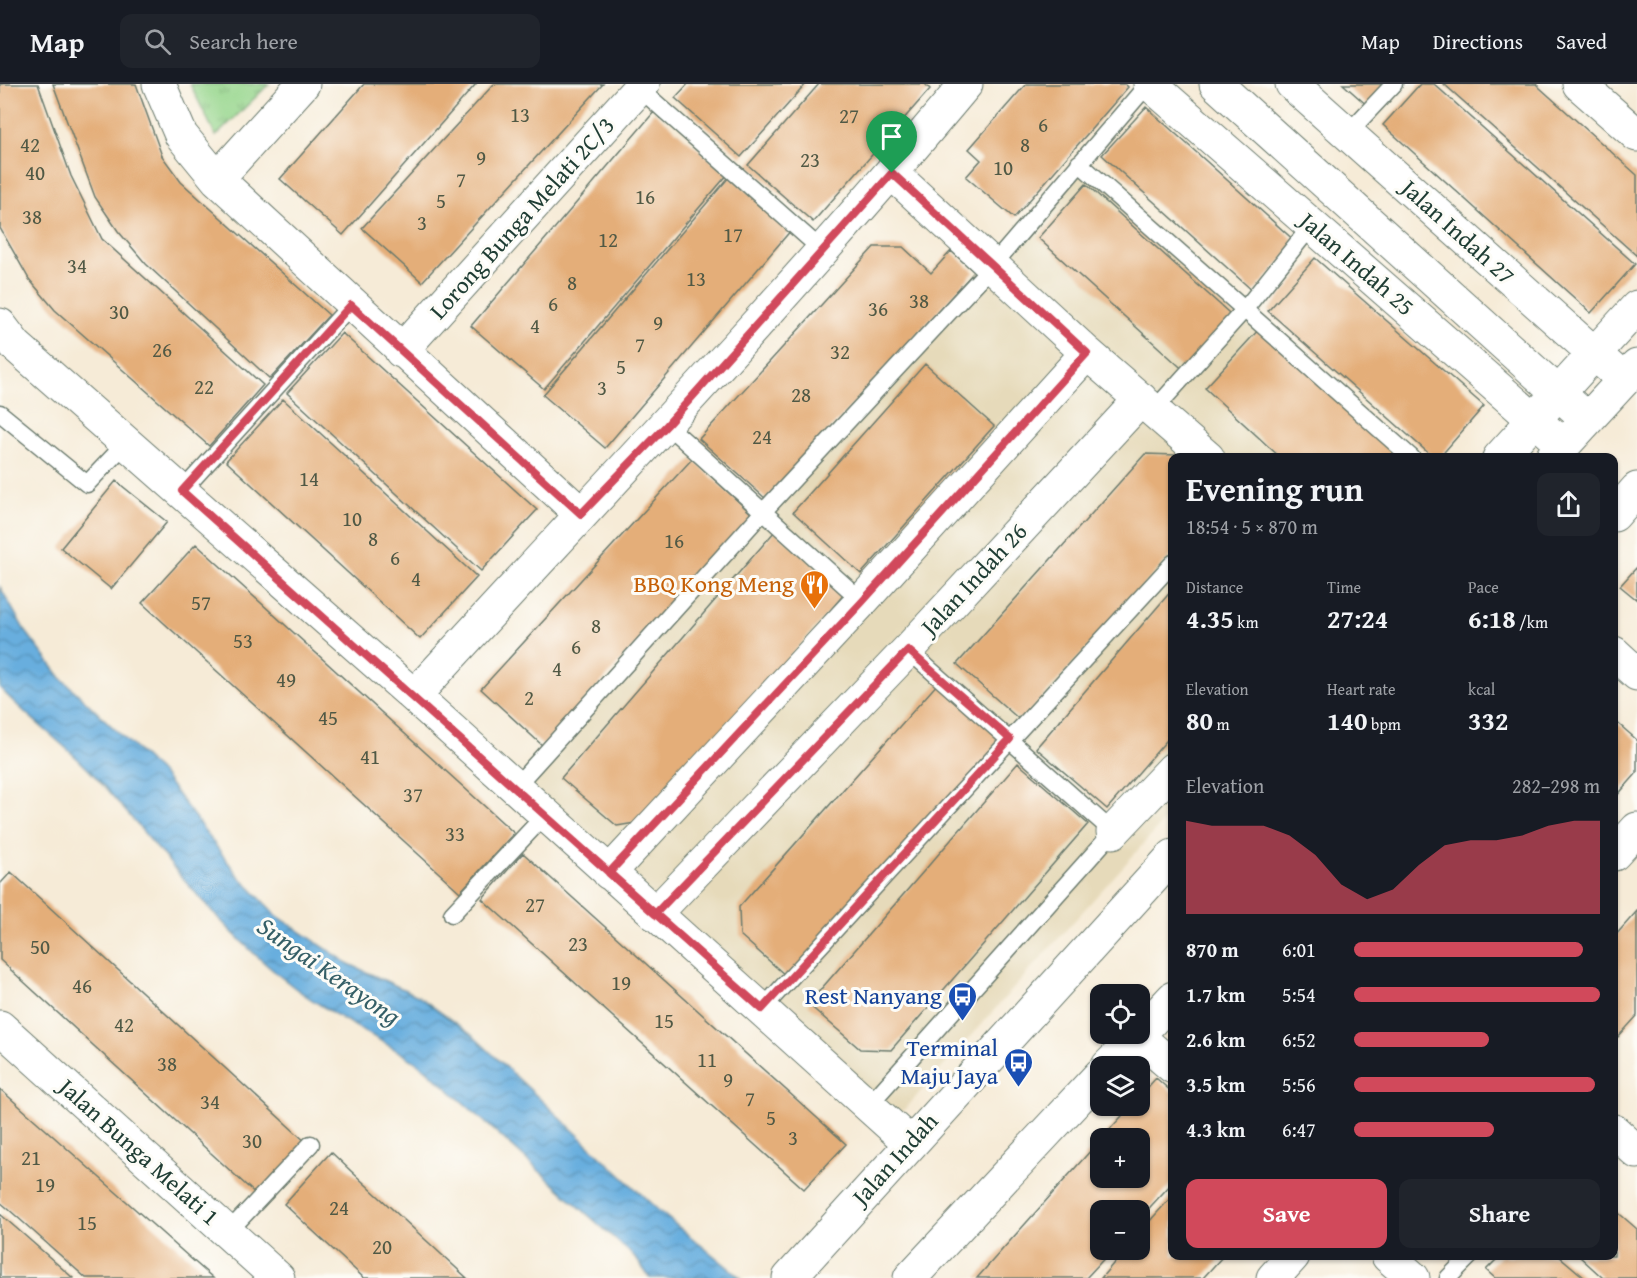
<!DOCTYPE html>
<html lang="en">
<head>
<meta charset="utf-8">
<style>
  :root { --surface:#171b24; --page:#20242c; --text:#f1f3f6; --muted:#9ea1a6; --line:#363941; --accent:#d1495b }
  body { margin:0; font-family:"Gentium Book Plus",serif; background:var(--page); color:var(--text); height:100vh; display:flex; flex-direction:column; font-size:22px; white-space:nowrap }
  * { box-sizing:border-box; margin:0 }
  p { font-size:20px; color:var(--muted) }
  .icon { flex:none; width:33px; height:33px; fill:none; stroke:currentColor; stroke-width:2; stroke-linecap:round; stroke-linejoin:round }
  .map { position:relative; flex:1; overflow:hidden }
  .drawer { position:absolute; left:1168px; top:369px; width:450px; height:807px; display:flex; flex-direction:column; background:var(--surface); border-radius:12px; box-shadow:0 2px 4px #0004 }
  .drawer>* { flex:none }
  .buttons { position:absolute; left:1090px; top:900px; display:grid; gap:12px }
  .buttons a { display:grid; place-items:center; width:60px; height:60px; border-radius:12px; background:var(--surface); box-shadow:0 2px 4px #0004; font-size:30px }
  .pin { position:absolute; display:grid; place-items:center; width:51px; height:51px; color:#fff; margin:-62px -26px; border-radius:50% 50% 50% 0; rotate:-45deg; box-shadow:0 0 6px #0007 }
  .pin .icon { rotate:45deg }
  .round { display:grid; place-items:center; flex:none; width:63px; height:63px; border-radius:12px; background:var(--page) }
  .head { display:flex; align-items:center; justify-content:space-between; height:102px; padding:0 18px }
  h1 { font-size:33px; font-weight:700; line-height:45px }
  .stats { display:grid; grid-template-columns:repeat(3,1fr); gap:9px; height:102px; padding:6px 18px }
  .stats div { display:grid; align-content:center }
  .stats b { font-size:26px; font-weight:700 }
  .stats small { font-size:16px; font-weight:400 }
  .stats p { font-size:16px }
  .chart { height:168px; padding:12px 18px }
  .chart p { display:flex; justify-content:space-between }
  .chart svg { width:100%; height:108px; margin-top:6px; fill:var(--accent); opacity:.7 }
  .button { display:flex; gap:12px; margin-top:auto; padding:12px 18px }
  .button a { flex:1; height:69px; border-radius:12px; background:var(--accent); color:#fff; font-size:24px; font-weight:700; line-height:69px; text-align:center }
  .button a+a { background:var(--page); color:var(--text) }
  ul { padding:0 18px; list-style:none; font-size:20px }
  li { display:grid; grid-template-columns:96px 72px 1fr; align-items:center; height:45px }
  li i { height:15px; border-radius:8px; background:var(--accent) }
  header { display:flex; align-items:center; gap:36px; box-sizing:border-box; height:84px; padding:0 30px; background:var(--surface); border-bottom:2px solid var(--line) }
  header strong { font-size:28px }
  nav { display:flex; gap:33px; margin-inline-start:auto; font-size:21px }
  .search { width:420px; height:54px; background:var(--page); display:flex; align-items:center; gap:15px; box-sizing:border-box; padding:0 21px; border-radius:12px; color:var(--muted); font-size:22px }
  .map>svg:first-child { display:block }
</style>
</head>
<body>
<header>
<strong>Map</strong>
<div class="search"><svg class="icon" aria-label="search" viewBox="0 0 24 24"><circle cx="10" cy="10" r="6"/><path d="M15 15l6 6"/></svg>Search here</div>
<nav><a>Map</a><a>Directions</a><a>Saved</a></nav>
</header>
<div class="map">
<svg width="1637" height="1194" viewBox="0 0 1637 1194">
  <defs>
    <pattern id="grass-tufts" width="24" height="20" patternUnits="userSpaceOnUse" patternTransform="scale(1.5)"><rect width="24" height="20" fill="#96d68c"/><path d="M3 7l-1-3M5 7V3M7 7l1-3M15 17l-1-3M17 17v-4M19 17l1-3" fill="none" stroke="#7aaf73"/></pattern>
    <pattern id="water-waves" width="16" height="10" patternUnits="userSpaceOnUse" patternTransform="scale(1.5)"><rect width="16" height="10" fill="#67aede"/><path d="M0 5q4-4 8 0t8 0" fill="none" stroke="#548fb5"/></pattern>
  </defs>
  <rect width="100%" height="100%" fill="#fdfcf7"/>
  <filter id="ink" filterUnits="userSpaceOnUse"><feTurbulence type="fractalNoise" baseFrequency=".0167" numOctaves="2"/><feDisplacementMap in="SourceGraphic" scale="12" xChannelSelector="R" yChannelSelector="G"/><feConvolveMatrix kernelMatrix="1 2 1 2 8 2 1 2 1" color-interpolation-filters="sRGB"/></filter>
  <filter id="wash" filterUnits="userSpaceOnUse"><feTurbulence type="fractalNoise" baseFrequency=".008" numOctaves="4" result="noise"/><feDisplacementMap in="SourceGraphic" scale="24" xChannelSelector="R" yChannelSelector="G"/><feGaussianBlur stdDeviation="1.35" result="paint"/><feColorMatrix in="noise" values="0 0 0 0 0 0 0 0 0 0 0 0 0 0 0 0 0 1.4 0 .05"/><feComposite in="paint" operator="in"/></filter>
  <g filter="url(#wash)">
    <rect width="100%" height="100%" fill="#f6ebd7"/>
    <path fill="#e6daba" d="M1079 77 1415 373 1173 374V727L887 1045 515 701Z"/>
    <path fill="url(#grass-tufts)" stroke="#5a8a60" stroke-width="1.5" d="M190 0H269L216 52Z"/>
    <path fill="url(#water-waves)" stroke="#437689" stroke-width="1.5" d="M0 503 24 545 61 594 163 691 236 789 276 831 349 880 418 912 473 952 659 1127 741 1194H650L635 1173 426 985C384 956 337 935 295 904 217 845 159 762 93 690 64 659 29 635 0 604Z"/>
    <g id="blocks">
      <path fill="#e4ae79" d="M0 0H38L71 92 102 155 263 301 209 362 55 226 29 195 0 144Z
        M53 0H136L162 72 181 98 329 231 270 295 146 180 118 147 95 113Z
        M364 0H476L343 151 280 95Z
        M494 0H603L422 198 362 144Z
        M688 0H806L741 73 675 14Z
        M819 0H925L930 5 813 138 748 81Z
        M1026 0H1125L1128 3 1014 134 966 93 981 76 969 65Z
        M1343 0H1390L1369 23Z
        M1420 0H1434L1635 180 1591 229 1383 41Z
        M1444 0H1536L1540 4 1637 91V172Z
        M1146 23 1297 159 1254 208 1102 71Z
        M654 28 728 90 544 305 471 242Z
        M730 92 792 145 605 364 543 311Z
        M1086 100 1238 237 1189 291 1038 154Z
        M874 163H903L931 189 951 167 974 188 766 415 699 355Z
        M1315 174 1484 322 1439 374H1434L1268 227Z
        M1261 243 1405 374H1281L1205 304Z
        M342 249 537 426 481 487 287 309Z
        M925 280 994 342 861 490 793 428Z
        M283 315 477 493 420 555 226 377Z
        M1145 370 1177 371 1180 374H1173V469L1021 637 957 580Z
        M692 375 754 432 543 662 481 605Z
        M116 397 167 438 111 505 61 464Z
        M775 447 846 508 647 737 617 742 561 694Z
        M196 460 514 749 460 808 142 519Z
        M1637 483V516L1620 502Z
        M1173 505V649L1107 725 1036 664Z
        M939 598 1009 660 795 900 740 851 739 823Z
        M1614 636 1637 656V689L1614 715Z
        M1018 679 1088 740 891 966 860 965 808 920Z
        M523 769 846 1060 804 1105 482 815Z
        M11 788 308 1060 259 1113 0 876V800Z
        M1637 827V932L1618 953 1614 949V853Z
        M1156 994 1173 1009V1098L1140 1134V1126H1101V1166H1112L1086 1194H977L1101 1055V1094H1140V1054H1102L1131 1022H1140V1012Z
        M0 1005 189 1173 213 1194H86L6 1123 0 1118Z
        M331 1068 352 1088 467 1194H364L326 1159 284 1120Z
        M1173 1111V1172H1223L1203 1194H1101L1125 1166H1140V1148Z
        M1614 1125 1637 1145V1194H1603L1579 1172H1614Z
        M0 1130 23 1150 73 1194H0Z
        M1500 1172H1559L1585 1194H1495L1486 1186Z"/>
    </g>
  </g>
  <g filter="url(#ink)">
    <use href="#blocks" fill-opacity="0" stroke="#6a7a6d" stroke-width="1.5"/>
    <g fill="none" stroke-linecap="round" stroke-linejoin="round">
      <defs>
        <path id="service" d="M639 4 823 167
          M1347 50 1394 0
          M1079 79 1412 374
          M1154 326 1245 225 1312 141
          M0 329 87 400 127 358
          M667 341 862 517
          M182 407 351 221
          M515 703 762 429 993 181 1148 0
          M452 830 545 731
          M762 925 1173 479
          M869 1021 1113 748 908 566
          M228 1148 311 1060
          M1448 1194 1470 1172"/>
        <path id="minor" d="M159 0 181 51 217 95 581 430
          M1150 0 1563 361
          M1216 0 1587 335
          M1292 0 1624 296
          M1579 0 1637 51
          M892 89 1087 269 1208 374
          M217 95 303 0
          M0 241 16 262 414 612 910 1059
          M401 267 643 0
          M1614 431 1637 405
          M1614 569 1637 590
          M414 612C600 409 790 211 966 0
          M1113 748 1173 685
          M1614 770 1637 745
          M609 789 862 517 1087 269
          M655 830 908 566 1141 315
          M0 943 278 1194
          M1140 949 1173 914
          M1137 952 1173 983
          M1108 982 1140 950
          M1614 1047 1637 1068
          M1388 1172 1413 1194
          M910 1194 1101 990
          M1273 1194 1293 1172"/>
        <path id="tertiary" d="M1499 374 1637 223
          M1552 374 1637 282
          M789 1194 1173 772"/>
      </defs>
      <use href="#service" stroke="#6a7a6d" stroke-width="19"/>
      <use href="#minor" stroke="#6a7a6d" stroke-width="35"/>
      <use href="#tertiary" stroke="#6a7a6d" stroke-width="35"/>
      <use href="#service" stroke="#fff" stroke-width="16"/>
      <use href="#minor" stroke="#fff" stroke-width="33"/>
      <use href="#tertiary" stroke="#fff" stroke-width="33"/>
    </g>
  </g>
  <g fill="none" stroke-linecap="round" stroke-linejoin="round" filter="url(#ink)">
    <defs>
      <path id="route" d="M892 89 667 341 581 430 351 221 182 407C376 578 568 753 762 925L1010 655 908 566 655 830 609 789 862 518 1087 269 892 89"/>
    </defs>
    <use href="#route" stroke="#fff" stroke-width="12"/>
    <use href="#route" stroke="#d1495b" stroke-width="8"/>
  </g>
  <defs>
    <symbol id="restaurant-pin" viewBox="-11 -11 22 30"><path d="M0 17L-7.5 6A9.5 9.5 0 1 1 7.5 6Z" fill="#e8710a" stroke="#fdfcf7"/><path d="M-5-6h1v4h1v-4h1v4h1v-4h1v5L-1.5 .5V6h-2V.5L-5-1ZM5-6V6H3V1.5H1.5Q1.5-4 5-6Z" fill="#fff"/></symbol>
    <symbol id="bus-pin" viewBox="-11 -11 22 30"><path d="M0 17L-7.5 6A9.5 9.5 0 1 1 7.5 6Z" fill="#1a4fb4" stroke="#fdfcf7"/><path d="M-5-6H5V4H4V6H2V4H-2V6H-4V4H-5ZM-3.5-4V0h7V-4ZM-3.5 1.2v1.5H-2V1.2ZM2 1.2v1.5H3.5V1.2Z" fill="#fff"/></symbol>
  </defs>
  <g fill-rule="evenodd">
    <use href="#restaurant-pin" x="798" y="484" width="33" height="45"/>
    <use href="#bus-pin" x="946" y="896" width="33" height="45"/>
    <use href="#bus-pin" x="1002" y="962" width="33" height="45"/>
  </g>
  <g text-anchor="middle" stroke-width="6" stroke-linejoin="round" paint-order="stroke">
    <g font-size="21" fill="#505945">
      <text x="520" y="38">13</text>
      <text x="849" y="39">27</text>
      <text x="1043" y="48">6</text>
      <text x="30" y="68">42</text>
      <text x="1025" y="68">8</text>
      <text x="481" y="81">9</text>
      <text x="810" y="83">23</text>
      <text x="1003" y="91">10</text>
      <text x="35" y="96">40</text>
      <text x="461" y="103">7</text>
      <text x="645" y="120">16</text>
      <text x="441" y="124">5</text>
      <text x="32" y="140">38</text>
      <text x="422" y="146">3</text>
      <text x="733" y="158">17</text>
      <text x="608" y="163">12</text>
      <text x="77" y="189">34</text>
      <text x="696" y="202">13</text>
      <text x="572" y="206">8</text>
      <text x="919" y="224">38</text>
      <text x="553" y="227">6</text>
      <text x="878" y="232">36</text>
      <text x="119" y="235">30</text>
      <text x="658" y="246">9</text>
      <text x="535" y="249">4</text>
      <text x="640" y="268">7</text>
      <text x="162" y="273">26</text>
      <text x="840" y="275">32</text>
      <text x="621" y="290">5</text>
      <text x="204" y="310">22</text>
      <text x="602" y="311">3</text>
      <text x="801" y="318">28</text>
      <text x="762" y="360">24</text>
      <text x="309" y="402">14</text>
      <text x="352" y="442">10</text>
      <text x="373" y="462">8</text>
      <text x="674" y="464">16</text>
      <text x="395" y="481">6</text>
      <text x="416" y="502">4</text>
      <text x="201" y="526">57</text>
      <text x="596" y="549">8</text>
      <text x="243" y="564">53</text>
      <text x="576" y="570">6</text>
      <text x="557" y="592">4</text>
      <text x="286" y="603">49</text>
      <text x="529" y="621">2</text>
      <text x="328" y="641">45</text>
      <text x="370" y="680">41</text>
      <text x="413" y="718">37</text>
      <text x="455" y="757">33</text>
      <text x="535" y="828">27</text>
      <text x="578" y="867">23</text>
      <text x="40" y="870">50</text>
      <text x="621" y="906">19</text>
      <text x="82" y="909">46</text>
      <text x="664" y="944">15</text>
      <text x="124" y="948">42</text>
      <text x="707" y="983">11</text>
      <text x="167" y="987">38</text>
      <text x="728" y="1003">9</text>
      <text x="750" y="1022">7</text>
      <text x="210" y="1025">34</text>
      <text x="771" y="1041">5</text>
      <text x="793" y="1061">3</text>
      <text x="252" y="1064">30</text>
      <text x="31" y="1081">21</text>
      <text x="45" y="1108">19</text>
      <text x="339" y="1131">24</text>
      <text x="87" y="1146">15</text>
      <text x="382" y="1170">20</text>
    </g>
    <g font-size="24" fill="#1f3d34" stroke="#fdfcf7">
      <text transform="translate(522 134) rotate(-48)" y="8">Lorong Bunga Melati 2C/3</text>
      <text transform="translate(1458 148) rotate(42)" y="8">Jalan Indah 27</text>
      <text transform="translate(1357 180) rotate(41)" y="8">Jalan Indah 25</text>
      <text transform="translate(974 495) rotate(-47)" y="8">Jalan Indah 26</text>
      <text transform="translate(139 1068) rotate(42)" y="8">Jalan Bunga Melati 1</text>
      <text transform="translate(895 1075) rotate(-48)" y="8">Jalan Indah</text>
    </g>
    <g font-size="24" fill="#c56008" stroke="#fdfcf7" text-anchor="end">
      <text x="794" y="508">BBQ Kong Meng</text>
    </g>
    <g font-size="24" fill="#164399" stroke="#fdfcf7" text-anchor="end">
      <text x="942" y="920">Rest Nanyang</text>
      <text x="998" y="972">Terminal<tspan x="998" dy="28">Maju Jaya</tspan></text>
    </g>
    <g font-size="26" font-style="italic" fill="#355f67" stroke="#fdfcf7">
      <text transform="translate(329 887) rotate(35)" y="9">Sungai Kerayong</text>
    </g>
  </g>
</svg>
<div class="buttons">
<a><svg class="icon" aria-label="locate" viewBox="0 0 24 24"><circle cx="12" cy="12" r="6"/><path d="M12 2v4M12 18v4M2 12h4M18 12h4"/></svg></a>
<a><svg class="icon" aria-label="layers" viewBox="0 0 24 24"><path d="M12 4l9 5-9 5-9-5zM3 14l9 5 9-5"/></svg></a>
<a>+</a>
<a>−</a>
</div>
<div class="pin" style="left:892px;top:89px;background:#1e9e55"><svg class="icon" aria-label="arrive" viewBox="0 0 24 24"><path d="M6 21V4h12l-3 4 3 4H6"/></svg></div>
<section class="drawer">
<div class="head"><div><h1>Evening run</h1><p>18:54 · 5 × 870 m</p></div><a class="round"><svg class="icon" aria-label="share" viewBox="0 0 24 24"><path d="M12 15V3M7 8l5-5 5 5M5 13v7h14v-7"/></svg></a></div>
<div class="stats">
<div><p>Distance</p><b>4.35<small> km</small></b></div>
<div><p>Time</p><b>27:24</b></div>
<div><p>Pace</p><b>6:18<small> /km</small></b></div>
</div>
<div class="stats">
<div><p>Elevation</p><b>80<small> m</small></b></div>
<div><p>Heart rate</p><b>140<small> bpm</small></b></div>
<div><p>kcal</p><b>332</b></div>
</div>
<div class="chart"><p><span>Elevation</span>282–298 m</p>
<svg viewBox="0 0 160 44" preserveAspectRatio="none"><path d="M0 44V6L10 8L20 8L30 8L40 12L50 20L60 32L70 38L80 34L90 24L100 16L110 14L120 14L130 12L140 8L150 6L160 6V44z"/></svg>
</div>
<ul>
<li><b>870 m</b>6:01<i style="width:93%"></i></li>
<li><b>1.7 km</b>5:54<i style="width:100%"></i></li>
<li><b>2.6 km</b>6:52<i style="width:55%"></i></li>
<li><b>3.5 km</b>5:56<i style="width:98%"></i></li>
<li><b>4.3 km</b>6:47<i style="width:57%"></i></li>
</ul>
<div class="button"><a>Save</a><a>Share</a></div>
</section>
</div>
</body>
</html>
